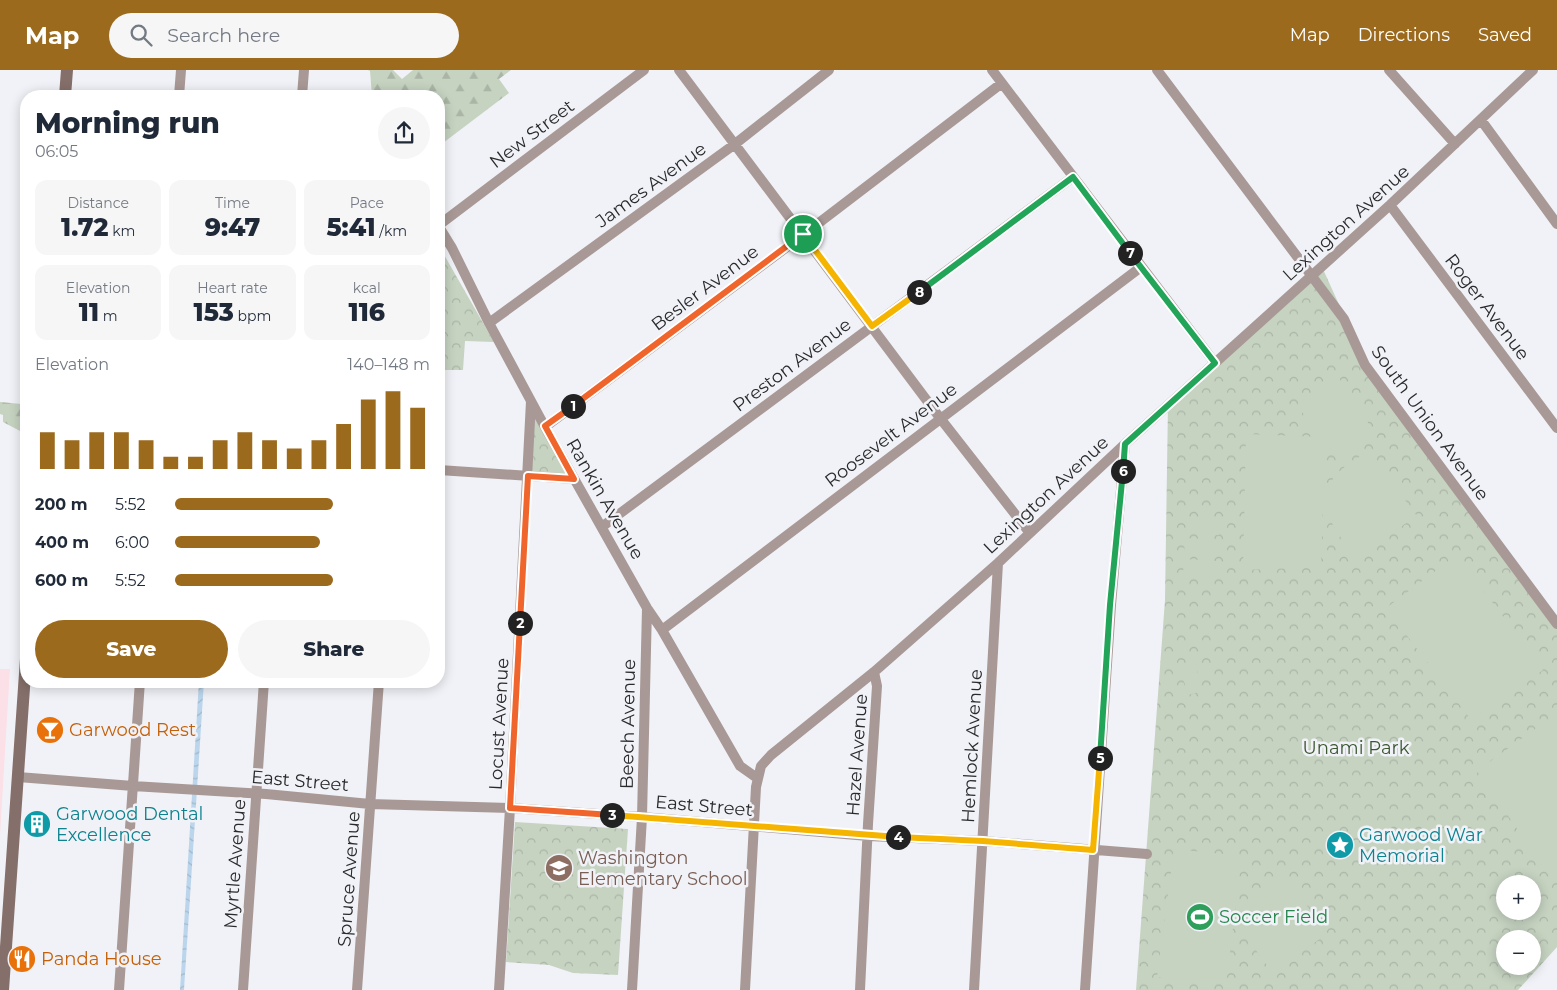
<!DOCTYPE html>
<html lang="en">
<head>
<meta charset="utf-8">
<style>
  :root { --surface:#fff; --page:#f6f6f7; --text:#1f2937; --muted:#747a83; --accent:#9b6a1d }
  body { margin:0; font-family:Montserrat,sans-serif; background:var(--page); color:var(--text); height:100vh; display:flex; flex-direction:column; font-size:19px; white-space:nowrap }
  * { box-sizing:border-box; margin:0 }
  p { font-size:16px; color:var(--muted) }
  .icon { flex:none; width:28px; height:28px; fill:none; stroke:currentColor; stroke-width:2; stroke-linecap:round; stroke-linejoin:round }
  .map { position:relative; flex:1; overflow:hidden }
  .sheet { position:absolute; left:20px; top:20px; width:425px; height:598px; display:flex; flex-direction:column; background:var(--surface); border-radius:20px; box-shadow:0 2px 12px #0003 }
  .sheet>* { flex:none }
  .buttons { position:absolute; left:1496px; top:805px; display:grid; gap:10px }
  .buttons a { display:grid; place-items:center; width:45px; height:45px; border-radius:50%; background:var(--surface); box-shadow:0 2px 12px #0003; font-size:25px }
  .pin { position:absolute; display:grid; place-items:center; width:42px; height:42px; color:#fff; margin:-21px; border:2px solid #fff; border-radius:50%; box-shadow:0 1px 5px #0007 }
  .km { position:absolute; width:25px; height:25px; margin:-12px; border-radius:50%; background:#222; color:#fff; font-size:14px; line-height:25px; text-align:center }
  .round { display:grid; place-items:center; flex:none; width:52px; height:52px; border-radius:26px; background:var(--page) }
  .overview { display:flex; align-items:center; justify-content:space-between; height:85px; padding:0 15px }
  h1 { font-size:28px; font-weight:800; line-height:38px }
  .figures { display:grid; grid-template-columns:repeat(3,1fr); gap:8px; height:85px; padding:5px 15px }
  .figures div { display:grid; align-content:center; border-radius:12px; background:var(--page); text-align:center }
  .figures b { font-size:25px; font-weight:800 }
  .figures small { font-size:14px; font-weight:400 }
  .figures p { font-size:14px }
  .chart { height:140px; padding:10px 15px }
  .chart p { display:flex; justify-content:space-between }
  .chart svg { width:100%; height:90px; margin-top:5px; stroke:var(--accent); stroke-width:6 }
  .cta { display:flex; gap:10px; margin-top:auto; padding:10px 15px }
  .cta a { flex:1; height:58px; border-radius:30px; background:var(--accent); color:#fff; font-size:20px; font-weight:800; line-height:58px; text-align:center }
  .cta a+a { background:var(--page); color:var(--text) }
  ul { padding:0 15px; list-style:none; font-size:16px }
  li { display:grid; grid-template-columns:80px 60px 1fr; align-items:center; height:38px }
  li i { height:12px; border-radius:6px; background:var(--accent) }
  header { display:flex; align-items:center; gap:30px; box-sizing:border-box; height:70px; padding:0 25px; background:var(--accent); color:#fff }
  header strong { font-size:24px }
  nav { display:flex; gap:28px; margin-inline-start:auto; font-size:18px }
  .search { width:350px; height:45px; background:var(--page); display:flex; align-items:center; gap:12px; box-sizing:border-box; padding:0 18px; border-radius:28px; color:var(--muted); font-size:19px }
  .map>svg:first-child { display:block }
</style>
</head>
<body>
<header>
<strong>Map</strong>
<div class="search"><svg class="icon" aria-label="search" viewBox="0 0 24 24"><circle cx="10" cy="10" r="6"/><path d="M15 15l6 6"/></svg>Search here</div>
<nav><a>Map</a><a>Directions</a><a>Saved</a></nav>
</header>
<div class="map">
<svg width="1557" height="920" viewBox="0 0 1557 920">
  <defs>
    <pattern id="forest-firs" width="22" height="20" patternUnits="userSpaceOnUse" patternTransform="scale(1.25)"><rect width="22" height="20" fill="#c6d3c1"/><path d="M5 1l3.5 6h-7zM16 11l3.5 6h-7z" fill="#aab5a6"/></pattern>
    <pattern id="park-crowns" width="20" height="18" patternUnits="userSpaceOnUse" patternTransform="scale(1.25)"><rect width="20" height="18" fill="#c6d3c1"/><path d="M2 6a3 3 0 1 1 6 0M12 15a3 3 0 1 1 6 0" fill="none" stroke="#aab5a6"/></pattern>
    <pattern id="water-waves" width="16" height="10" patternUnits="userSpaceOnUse" patternTransform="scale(1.25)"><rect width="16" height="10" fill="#bbd6ec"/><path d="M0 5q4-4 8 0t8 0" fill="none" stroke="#a1b8cb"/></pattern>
  </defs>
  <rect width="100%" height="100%" fill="#f1f2f7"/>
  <path fill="#fbe1e7" d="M0 599H10L0 766Z"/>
  <path fill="url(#forest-firs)" d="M368 0H393L402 9 413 0H511L499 9 509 23 439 76V26H372L370 1Z
    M0 332 22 334 20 361 3 352V345L0 344Z"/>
  <path fill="url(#park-crowns)" fill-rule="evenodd" d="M439 176 494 272 465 271 463 300H439Z
    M1322 197 1376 316 1557 556V877L1518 920H1136L1165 530 1168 333ZM1505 814H1532V841H1505ZM1505 869H1532V896H1505Z
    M531 330 574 409 528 406Z
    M515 752 628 759 618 905 573 903 549 895 506 892Z"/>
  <path fill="#c6d3c1" d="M1339 308 1376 365 1340 390 1325 373 1321 497 1243 500 1246 364 1321 367 1299 338Z
    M1368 381 1417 446 1355 487C1334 458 1308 430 1342 399 1350 392 1360 387 1368 381Z
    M1187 447 1221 449 1219 465 1185 463Z
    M1185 468 1219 470 1218 486 1184 484Z
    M1457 485 1543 600 1472 651 1386 538Z
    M1184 489 1218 491 1217 506 1183 504Z
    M1195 593 1203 621 1188 625 1180 598Z
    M1557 643V797L1548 803 1477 701Z
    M1174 779 1242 786 1226 914 1157 907Z
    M1284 803 1327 864 1272 902C1257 881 1229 851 1252 826 1261 817 1274 810 1284 803Z"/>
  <path fill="url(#water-waves)" d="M199 611H204L184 920H180Z"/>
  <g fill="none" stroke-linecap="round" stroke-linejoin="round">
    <path stroke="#a99996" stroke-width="10" d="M679 0 940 348 1029 462
      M992 0 1215 293
      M1157 0 1344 249 1365 295 1557 554
      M1389 0 1455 74
      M179 26 181 0
      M302 26 304 0
      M1481 50 1557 154
      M1390 135 1557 358
      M439 155 644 0
      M439 157 452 178 489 253 545 357 647 538 662 560 740 696 757 708
      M489 253 735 74 829 0
      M545 357 803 165 1002 13
      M439 400 574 409
      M603 456 1073 107
      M662 560 1141 197
      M18 707 133 716 266 724 370 734 510 738 642 747 868 766 983 771 1147 784
      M119 920 140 611
      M243 920 264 611
      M357 920 379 611
      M499 920 510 738 531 331
      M632 920 642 747 647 538
      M745 920 756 717 761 696 771 685 874 602 998 493 1125 374 1390 135 1533 0
      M860 920 868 754 877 616 874 602
      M974 920 998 493
      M1085 920 1111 535 1125 374"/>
    <path stroke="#856f6a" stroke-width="12" d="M65 26 67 0
      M3 920 26 589"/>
  </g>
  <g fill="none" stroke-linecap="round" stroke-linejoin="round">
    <defs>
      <path id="split-1" d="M573 336 803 164"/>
      <path id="split-2" d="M520 553 528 406 574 409 545 356 573 336"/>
      <path id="split-3" d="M520 553 510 738 612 745"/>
      <path id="split-4" d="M612 745 898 767"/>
      <path id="split-5" d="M898 767 983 771 1093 780 1100 688"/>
      <path id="split-6" d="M1100 688 1110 535 1123 401"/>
      <path id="split-7" d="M1123 401 1125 374 1215 293 1130 183"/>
      <path id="split-8" d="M919 222 1073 107 1130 183"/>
      <path id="split-9" d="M803 164 872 256 919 222"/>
    </defs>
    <use href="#split-1" stroke="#fff" stroke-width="10"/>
    <use href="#split-2" stroke="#fff" stroke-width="10"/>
    <use href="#split-3" stroke="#fff" stroke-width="10"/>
    <use href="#split-4" stroke="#fff" stroke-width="10"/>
    <use href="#split-5" stroke="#fff" stroke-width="10"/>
    <use href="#split-6" stroke="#fff" stroke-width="10"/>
    <use href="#split-7" stroke="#fff" stroke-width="10"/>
    <use href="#split-8" stroke="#fff" stroke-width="10"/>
    <use href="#split-9" stroke="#fff" stroke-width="10"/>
    <use href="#split-1" stroke="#f0652b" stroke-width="6"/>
    <use href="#split-2" stroke="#f0652b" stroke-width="6"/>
    <use href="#split-3" stroke="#f0652b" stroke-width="6"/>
    <use href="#split-4" stroke="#f5b400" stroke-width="6"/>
    <use href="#split-5" stroke="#f5b400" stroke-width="6"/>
    <use href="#split-6" stroke="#22a559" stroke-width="6"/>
    <use href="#split-7" stroke="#22a559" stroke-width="6"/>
    <use href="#split-8" stroke="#22a559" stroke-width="6"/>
    <use href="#split-9" stroke="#f5b400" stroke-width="6"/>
  </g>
  <defs>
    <symbol id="bar-disc" viewBox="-11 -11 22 22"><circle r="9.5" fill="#e8710a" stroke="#f1f2f7"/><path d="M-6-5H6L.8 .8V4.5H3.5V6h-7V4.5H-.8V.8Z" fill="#fff"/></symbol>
    <symbol id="building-disc" viewBox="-11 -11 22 22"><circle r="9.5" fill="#0f9aa8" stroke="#f1f2f7"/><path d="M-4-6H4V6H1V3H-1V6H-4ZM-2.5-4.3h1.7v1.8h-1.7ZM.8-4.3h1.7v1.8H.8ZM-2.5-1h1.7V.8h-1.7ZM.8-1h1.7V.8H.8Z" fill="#fff"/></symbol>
    <symbol id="sight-disc" viewBox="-11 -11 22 22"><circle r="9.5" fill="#0f9aa8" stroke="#f1f2f7"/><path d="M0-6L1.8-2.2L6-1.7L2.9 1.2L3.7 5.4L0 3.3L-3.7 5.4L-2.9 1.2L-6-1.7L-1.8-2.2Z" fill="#fff"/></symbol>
    <symbol id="school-disc" viewBox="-11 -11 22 22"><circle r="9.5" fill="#8d6e63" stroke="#f1f2f7"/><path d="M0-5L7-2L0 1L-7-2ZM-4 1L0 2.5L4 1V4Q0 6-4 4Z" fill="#fff"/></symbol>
    <symbol id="stadium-disc" viewBox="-11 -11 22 22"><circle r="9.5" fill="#2e9e5b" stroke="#f1f2f7"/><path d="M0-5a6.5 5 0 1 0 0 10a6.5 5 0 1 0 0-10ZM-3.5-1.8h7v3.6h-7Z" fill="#fff"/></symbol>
    <symbol id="restaurant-disc" viewBox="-11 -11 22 22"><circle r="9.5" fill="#e8710a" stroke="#f1f2f7"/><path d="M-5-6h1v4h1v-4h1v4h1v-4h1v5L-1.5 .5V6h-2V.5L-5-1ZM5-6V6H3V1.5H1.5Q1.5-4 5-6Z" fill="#fff"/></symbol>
  </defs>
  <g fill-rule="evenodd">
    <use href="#bar-disc" x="34" y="644" width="32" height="32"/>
    <use href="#building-disc" x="21" y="738" width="32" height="32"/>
    <use href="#sight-disc" x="1324" y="759" width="32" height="32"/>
    <use href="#school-disc" x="543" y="782" width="32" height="32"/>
    <use href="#stadium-disc" x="1184" y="831" width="32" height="32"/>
    <use href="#restaurant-disc" x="6" y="873" width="32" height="32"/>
  </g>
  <g text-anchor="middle" stroke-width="5" stroke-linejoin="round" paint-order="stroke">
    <g font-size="18" fill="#292a2b" stroke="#f1f2f7">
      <text transform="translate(532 64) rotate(-37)" y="6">New Street</text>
      <text transform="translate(651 115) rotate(-36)" y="6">James Avenue</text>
      <text transform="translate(1346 153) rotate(-42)" y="6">Lexington Avenue</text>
      <text transform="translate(705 218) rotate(-37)" y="6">Besler Avenue</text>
      <text transform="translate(1487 237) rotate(53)" y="6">Roger Avenue</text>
      <text transform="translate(792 295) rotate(-37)" y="6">Preston Avenue</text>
      <text transform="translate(1430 353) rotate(54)" y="6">South Union Avenue</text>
      <text transform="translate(891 365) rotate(-37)" y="6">Roosevelt Avenue</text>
      <text transform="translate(1046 425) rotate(-43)" y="6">Lexington Avenue</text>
      <text transform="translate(605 429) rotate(60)" y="6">Rankin Avenue</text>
      <text transform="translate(499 654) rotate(-87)" y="6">Locust Avenue</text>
      <text transform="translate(628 654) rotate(-89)" y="6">Beech Avenue</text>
      <text transform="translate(972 676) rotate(-87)" y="6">Hemlock Avenue</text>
      <text transform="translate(857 685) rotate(-86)" y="6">Hazel Avenue</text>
      <text transform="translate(300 711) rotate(5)" y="6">East Street</text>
      <text transform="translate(704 736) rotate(5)" y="6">East Street</text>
      <text transform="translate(235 794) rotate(-86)" y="6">Myrtle Avenue</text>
      <text transform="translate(349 809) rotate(-86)" y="6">Spruce Avenue</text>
    </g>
    <g font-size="18" fill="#c56008" stroke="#f1f2f7" text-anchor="start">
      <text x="69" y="666">Garwood Rest</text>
      <text x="41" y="895">Panda House</text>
    </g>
    <g font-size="18" fill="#3a572f" stroke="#f1f2f7">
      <text x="1356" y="684">Unami Park</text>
    </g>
    <g font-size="18" fill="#0d838f" stroke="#f1f2f7" text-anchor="start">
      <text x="56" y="750">Garwood Dental<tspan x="56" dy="21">Excellence</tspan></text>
      <text x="1359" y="771">Garwood War<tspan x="1359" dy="21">Memorial</tspan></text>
    </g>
    <g font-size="18" fill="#785e54" stroke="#f1f2f7" text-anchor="start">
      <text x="578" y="794">Washington<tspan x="578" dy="21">Elementary School</tspan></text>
    </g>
    <g font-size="18" fill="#27864d" stroke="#f1f2f7" text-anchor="start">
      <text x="1219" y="853">Soccer Field</text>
    </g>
  </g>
</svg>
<div class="buttons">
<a>+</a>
<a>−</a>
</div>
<div class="pin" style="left:803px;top:164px;background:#1e9e55"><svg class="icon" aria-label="arrive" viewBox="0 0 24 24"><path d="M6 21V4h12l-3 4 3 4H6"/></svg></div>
<b class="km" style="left:573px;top:336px">1</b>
<b class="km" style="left:520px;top:553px">2</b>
<b class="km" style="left:612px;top:745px">3</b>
<b class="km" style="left:898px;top:767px">4</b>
<b class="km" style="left:1100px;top:688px">5</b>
<b class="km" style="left:1123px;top:401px">6</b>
<b class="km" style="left:1130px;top:183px">7</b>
<b class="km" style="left:919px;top:222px">8</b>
<section class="sheet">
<div class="overview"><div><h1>Morning run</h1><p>06:05</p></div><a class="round"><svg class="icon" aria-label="share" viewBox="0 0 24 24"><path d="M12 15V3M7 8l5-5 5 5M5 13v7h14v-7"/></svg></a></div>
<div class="figures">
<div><p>Distance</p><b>1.72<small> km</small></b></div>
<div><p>Time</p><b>9:47</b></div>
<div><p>Pace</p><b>5:41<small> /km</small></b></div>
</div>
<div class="figures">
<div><p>Elevation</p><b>11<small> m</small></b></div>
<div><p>Heart rate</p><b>153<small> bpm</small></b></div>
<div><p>kcal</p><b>116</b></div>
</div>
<div class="chart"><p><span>Elevation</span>140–148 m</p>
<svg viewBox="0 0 160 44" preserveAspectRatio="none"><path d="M5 44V26M15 44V30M25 44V26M35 44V26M45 44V30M55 44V38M65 44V38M75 44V30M85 44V26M95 44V30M105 44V34M115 44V30M125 44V22M135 44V10M145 44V6M155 44V14"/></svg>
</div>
<ul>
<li><b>200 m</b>5:52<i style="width:62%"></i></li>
<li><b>400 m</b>6:00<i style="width:57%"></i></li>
<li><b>600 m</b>5:52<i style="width:62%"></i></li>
</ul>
<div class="cta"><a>Save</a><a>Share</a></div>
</section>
</div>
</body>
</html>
